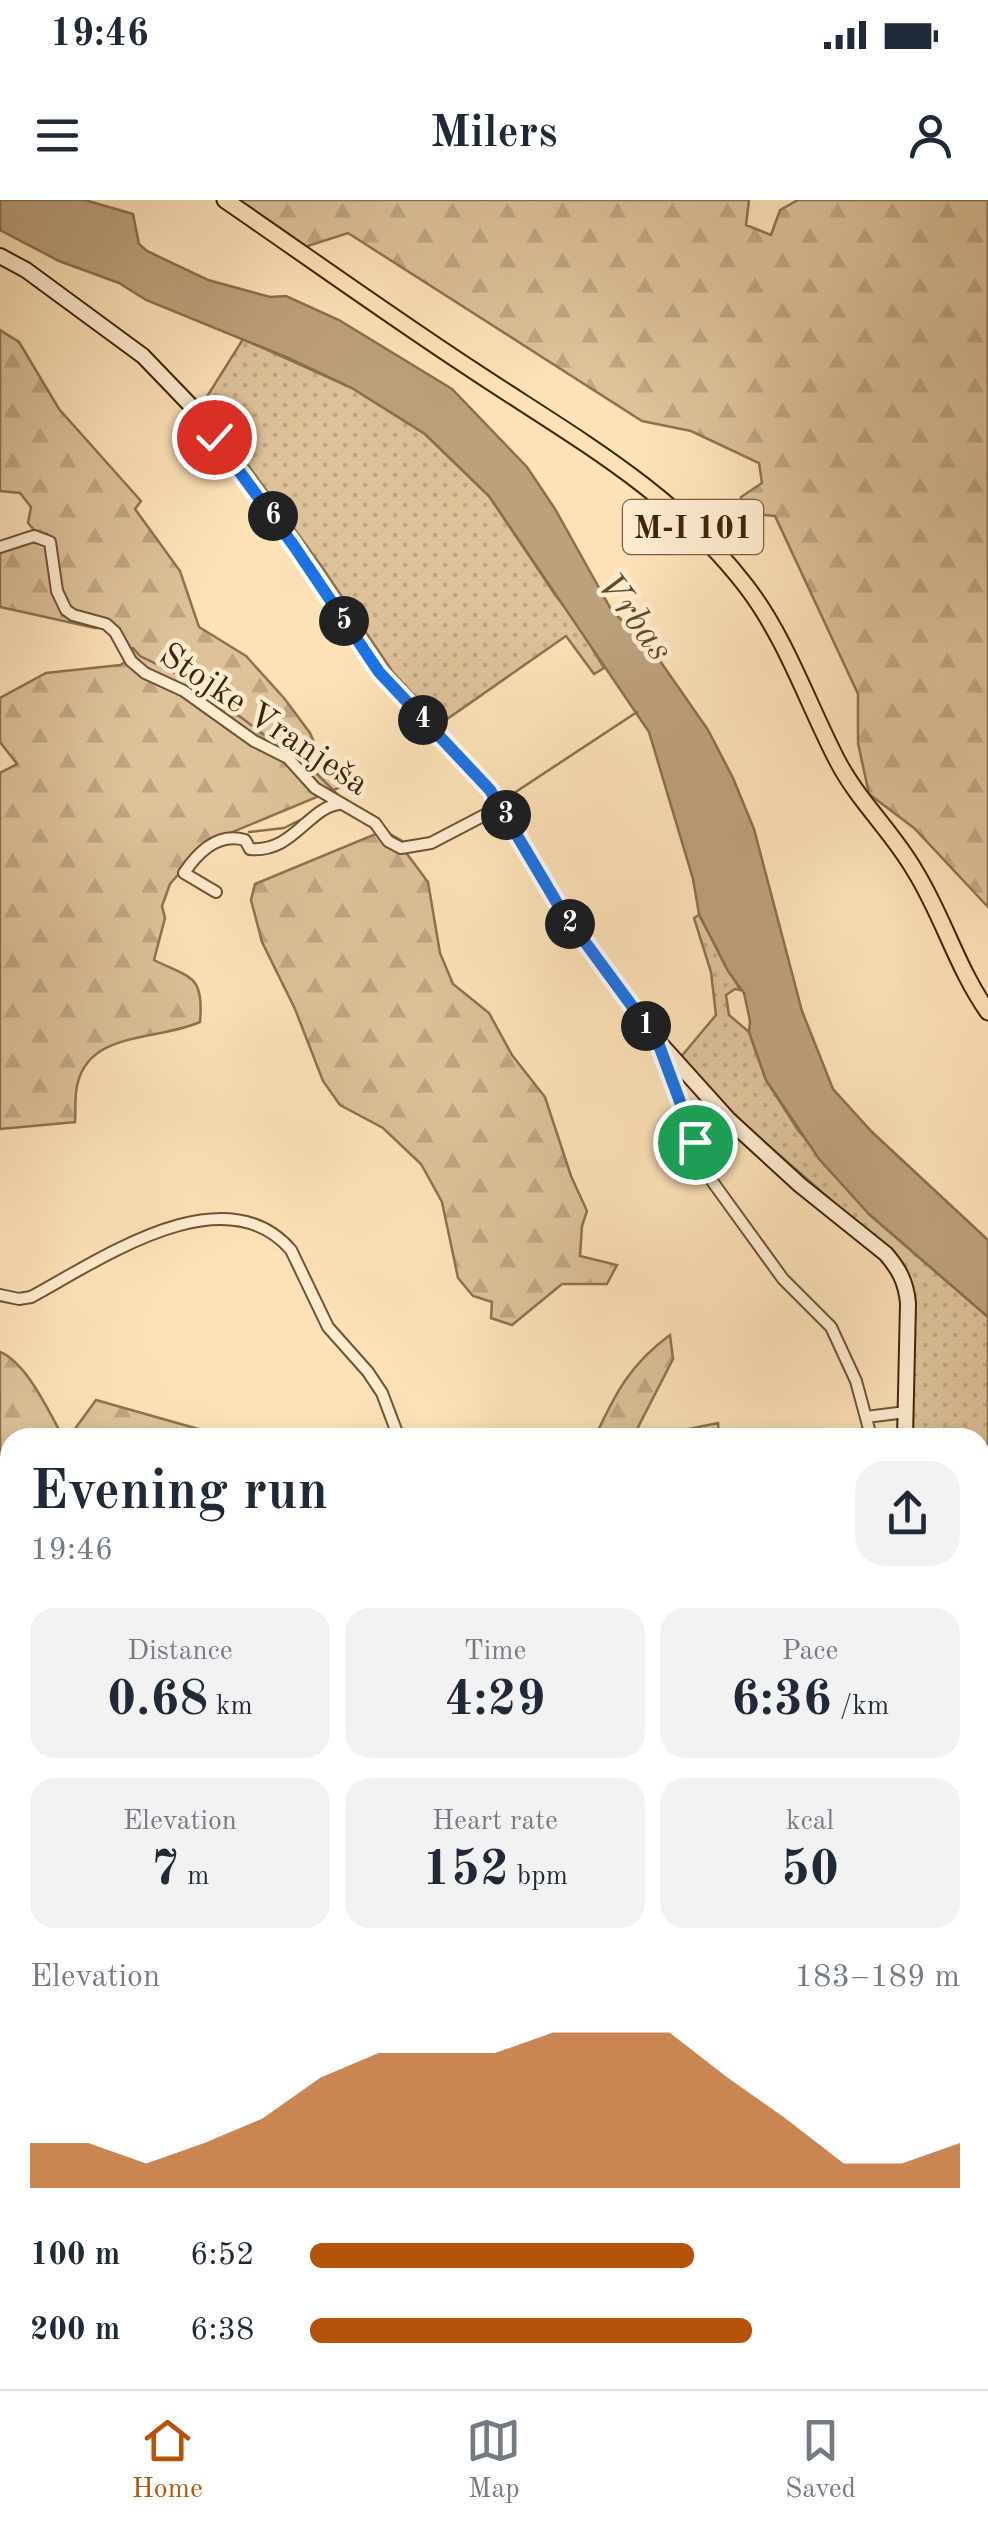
<!DOCTYPE html>
<html lang="en">
<head>
<meta charset="utf-8">
<style>
  :root { --surface:#fff; --page:#f2f2f3; --text:#1f2937; --muted:#747a83; --line:#e0e1e3; --accent:#b45309 }
  body { margin:0; font-family:"Old Standard TT",serif; background:var(--page); color:var(--text); height:100vh; display:flex; flex-direction:column; font-size:38px; white-space:nowrap }
  * { box-sizing:border-box; margin:0 }
  p { font-size:32px; color:var(--muted) }
  .icon { flex:none; width:55px; height:55px; fill:none; stroke:currentColor; stroke-width:2; stroke-linecap:round; stroke-linejoin:round }
  .map { position:relative; flex:1; overflow:hidden }
  .panel { position:absolute; left:0px; top:1228px; width:990px; height:962px; display:flex; flex-direction:column; background:var(--surface); border-radius:30px 30px 0 0; box-shadow:0 5px 15px #0003 }
  .panel>* { flex:none }
  .pin { position:absolute; display:grid; place-items:center; width:85px; height:85px; color:#fff; margin:-42px; border:5px solid #fff; border-radius:50%; box-shadow:0 2px 10px #0007 }
  .km { position:absolute; width:50px; height:50px; margin:-25px; border-radius:50%; background:#222; color:#fff; font-size:28px; line-height:50px; text-align:center }
  .round { display:grid; place-items:center; flex:none; width:105px; height:105px; border-radius:30px; background:var(--page) }
  .summary { display:flex; align-items:center; justify-content:space-between; height:170px; padding:0 30px }
  h1 { font-size:55px; font-weight:600; line-height:75px }
  .stats { display:grid; grid-template-columns:repeat(3,1fr); gap:15px; height:170px; padding:10px 30px }
  .stats div { display:grid; align-content:center; border-radius:25px; background:var(--page); text-align:center }
  .stats b { font-size:50px; font-weight:600 }
  .stats small { font-size:28px; font-weight:400 }
  .stats p { font-size:28px }
  .chart { height:280px; padding:20px 30px }
  .chart p { display:flex; justify-content:space-between }
  .chart svg { width:100%; height:180px; margin-top:10px; fill:var(--accent); opacity:.7 }
  ul { padding:0 30px; list-style:none; font-size:32px }
  li { display:grid; grid-template-columns:160px 120px 1fr; align-items:center; height:75px }
  li i { height:25px; border-radius:12px; background:var(--accent) }
  .status { display:flex; justify-content:space-between; align-items:center; height:70px; padding:0 50px; background:var(--surface); direction:ltr }
  .status svg { height:28px; fill:currentColor }
  header { display:flex; justify-content:space-between; align-items:center; height:130px; padding:0 30px; background:var(--surface); font-size:45px; font-weight:600 }
  .tabs { display:flex; justify-content:space-around; align-items:center; height:140px; border-top:2px solid var(--line); background:var(--surface); font-size:28px; color:var(--muted) }
  .tabs a { display:grid; justify-items:center; gap:5px }
  .tabs .selected { color:var(--accent) }
  .map>svg:first-child { display:block }
</style>
</head>
<body>
<div class="status"><b>19:46</b><svg viewBox="0 0 49 12"><path d="M0 12V9h3v3zM5 12V6h3v6zM10 12V3h3v9zM15 12V0h3v12zM26 1h20v11H26zM47 4h2v5h-2z"/></svg></div>
<header><svg class="icon" aria-label="menu" viewBox="0 0 24 24"><path d="M4 6h16M4 12h16M4 18h16"/></svg>Milers<svg class="icon" aria-label="person" viewBox="0 0 24 24"><circle cx="12" cy="8" r="4"/><path d="M4 21q1-7 8-7t8 7"/></svg></header>
<div class="map">
<svg width="988" height="2189" viewBox="0 0 988 2189">
  <defs>
    <pattern id="grass-dots" width="8" height="8" patternUnits="userSpaceOnUse" patternTransform="scale(2.5)"><rect width="8" height="8" fill="#ddc29a"/><path d="M2 2h.1M6 6h.1" fill="none" stroke="#bfa683" stroke-width="1.8" stroke-linecap="round"/></pattern>
    <pattern id="forest-firs" width="22" height="20" patternUnits="userSpaceOnUse" patternTransform="scale(2.5)"><rect width="22" height="20" fill="#ddc29a"/><path d="M5 1l3.5 6h-7zM16 11l3.5 6h-7z" fill="#bfa683"/></pattern>
  </defs>
  <rect width="100%" height="100%" fill="#fde2b8"/>
  <filter id="stains"><feTurbulence type="fractalNoise" baseFrequency=".002" numOctaves="4"/><feColorMatrix values="0 0 0 0 .2 0 0 0 0 .09 0 0 0 0 .02 0 0 0 .5 -.17"/></filter>
  <radialGradient id="worn" r=".72"><stop offset=".6" stop-color="#630" stop-opacity="0"/><stop offset="1" stop-color="#630" stop-opacity=".3"/></radialGradient>
  <path fill="url(#grass-dots)" stroke="#8e7251" stroke-width="2.5" d="M243 139 352 188 425 234 489 296 554 393 579 426 604 468 594 474 566 436 440 524 392 471 322 367 203 203Z
    M699 715 740 790 735 789 726 795 729 815 749 832 766 880 798 930 869 1014 988 1117V2189H929L927 2180H980V1238L905 1237 906 1085 869 1033 731 913 680 858 716 815 711 772 694 718Z"/>
  <path fill="url(#forest-firs)" stroke="#8e7251" stroke-width="2.5" d="M225 0H749L746 25 771 35 780 10 798 0H988V707L914 628 869 594 858 543V494L775 316 744 313 741 297 762 283 759 263 691 231 642 221 348 33 295 50Z
    M0 130 19 142 59 209 141 301 135 309 180 371 199 427 246 456 284 498 310 533 322 560 341 587 206 643 170 684 162 706 165 718 154 760C192 779 204 775 200 822 157 841 91 831 78 882 74 894 76 909 75 922L0 929V573L17 564 0 542V498L46 473 120 465 134 457 114 427 95 428 0 407V352L30 342 42 344 47 334 34 330 28 323 31 307 20 293 0 291Z
    M378 633 386 643 407 654 428 682 440 753 453 784 489 813 512 855 545 897 571 976 587 1011 582 1026 580 1056 617 1065 607 1084H562L512 1125 491 1118 492 1102 473 1096 458 1078 442 1002 421 964 383 928 340 905 323 881 295 809 262 742 251 700 255 684Z
    M670 1135 673 1159 633 1237H595C615 1194 630 1164 670 1135Z
    M0 1152C27 1163 49 1212 63 1237L10 1238V2180H673L679 2189H0Z
    M96 1200 202 1230 203 1237H69Z
    M718 1223 719 1237H649Z"/>
  <path fill="#bda17c" stroke="#8b6f4e" stroke-width="2.5" d="M0 0H85L133 14 139 44 147 51 208 80 270 97 286 96 339 120 452 189 527 267 555 309 612 411 649 445 708 530 733 578 754 629 802 811 833 889 872 932 988 1040V1117L869 1014 819 959 766 880 749 832 750 821 744 793 728 771 699 714 693 679 649 532 489 296 425 234 352 188 286 157 146 100 119 83 59 61 0 30Z
    M988 1305V1371L980 1374V1308Z
    M988 1485V1615L980 1617V1487Z"/>
  <g fill="none" stroke-linecap="round" stroke-linejoin="round">
    <path stroke="#8b6f4e" stroke-width="2.5" d="M133 448 140 456 197 484 263 534 294 551 340 597
      M505 599 637 512
      M359 608 374 617
      M380 622 390 634 404 642
      M249 632 284 628 304 618"/>
    <defs>
      <path id="street" d="M0 347 34 336 50 342 57 391 66 410 73 415 106 424 115 432 131 461 145 473 184 491 254 541 288 558 315 588 375 623 388 641 401 648 431 643 500 607
        M216 692 184 673C198 652 218 632 245 640L250 649C293 653 308 608 339 604
        M659 846 679 902 712 981 783 1079 831 1127 856 1181 869 1229
        M0 1095 19 1099 31 1097C98 1061 224 972 291 1050L328 1127 368 1172 382 1193 399 1238
        M866 1217 906 1212
        M742 2180 748 2189
        M923 2180 925 2189"/>
      <path id="secondary" d="M0 56 26 70 143 156 194 209 294 346 379 472 490 590 560 709 657 840 729 920 800 985 886 1054C899 1069 906 1082 908 1103L905 1238
        M980 1897 988 1940"/>
      <path id="primary" d="M225 0C308 57 390 116 474 171 572 236 673 291 746 386 786 438 807 502 837 560 858 601 892 631 915 671 943 716 957 768 988 812"/>
    </defs>
    <use href="#street" stroke="#6f5334" stroke-width="14"/>
    <use href="#secondary" stroke="#402308" stroke-width="18"/>
    <use href="#primary" stroke="#402308" stroke-width="19"/>
    <use href="#street" stroke="#feecd1" stroke-width="10"/>
    <use href="#secondary" stroke="#feecd1" stroke-width="14"/>
    <use href="#primary" stroke="#fde2b8" stroke-width="15"/>
  </g>
  <g fill="none" stroke-linecap="round" stroke-linejoin="round">
    <defs>
      <path id="route" d="M214 237 294 346 379 472 490 590 560 708 657 840 695 942"/>
    </defs>
    <use href="#route" stroke="#fff" stroke-width="20"/>
    <use href="#route" stroke="#1a73e8" stroke-width="12"/>
  </g>
  <g text-anchor="middle" stroke-width="9" stroke-linejoin="round" paint-order="stroke">
    <rect fill="#feecd1" stroke="#795f44" stroke-width="2.5" x="623" y="300" width="140" height="54" rx="8"/>
    <g font-size="32" font-weight="bold" fill="#402308">
      <text x="693" y="338">M-I 101</text>
    </g>
    <g font-size="35" fill="#402308" stroke="#feecd1">
      <text transform="translate(265 518) rotate(34)" y="12">Stojke Vranješa</text>
    </g>
    <g font-size="38" font-style="italic" fill="#66492b" stroke="#feecd1">
      <text transform="translate(636 416) rotate(53)" y="13">Vrbas</text>
    </g>
  </g>
  <rect width="100%" height="100%" filter="url(#stains)"/>
  <rect width="100%" height="100%" fill="url(#worn)"/>
</svg>
<div class="pin" style="left:695px;top:942px;background:#1e9e55"><svg class="icon" aria-label="arrive" viewBox="0 0 24 24"><path d="M6 21V4h12l-3 4 3 4H6"/></svg></div>
<div class="pin" style="left:214px;top:237px;background:#d93025"><svg class="icon" aria-label="check" viewBox="0 0 24 24"><path d="M5 12l5 5 9-10"/></svg></div>
<b class="km" style="left:646px;top:826px">1</b>
<b class="km" style="left:570px;top:724px">2</b>
<b class="km" style="left:506px;top:615px">3</b>
<b class="km" style="left:423px;top:520px">4</b>
<b class="km" style="left:344px;top:421px">5</b>
<b class="km" style="left:273px;top:316px">6</b>
<section class="panel">
<div class="summary"><div><h1>Evening run</h1><p>19:46</p></div><a class="round"><svg class="icon" aria-label="share" viewBox="0 0 24 24"><path d="M12 15V3M7 8l5-5 5 5M5 13v7h14v-7"/></svg></a></div>
<div class="stats">
<div><p>Distance</p><b>0.68<small> km</small></b></div>
<div><p>Time</p><b>4:29</b></div>
<div><p>Pace</p><b>6:36<small> /km</small></b></div>
</div>
<div class="stats">
<div><p>Elevation</p><b>7<small> m</small></b></div>
<div><p>Heart rate</p><b>152<small> bpm</small></b></div>
<div><p>kcal</p><b>50</b></div>
</div>
<div class="chart"><p><span>Elevation</span>183–189 m</p>
<svg viewBox="0 0 160 44" preserveAspectRatio="none"><path d="M0 44V33L10 33L20 38L30 33L40 27L50 17L60 11L70 11L80 11L90 6L100 6L110 6L120 17L130 27L140 38L150 38L160 33V44z"/></svg>
</div>
<ul>
<li><b>100 m</b>6:52<i style="width:59%"></i></li>
<li><b>200 m</b>6:38<i style="width:68%"></i></li>
</ul>
</section>
</div>
<nav class="tabs">
<a class="selected"><svg class="icon" aria-label="home" viewBox="0 0 24 24"><path d="M3 11l9-7 9 7M6 9v11h12V9"/></svg>Home</a>
<a><svg class="icon" aria-label="map" viewBox="0 0 24 24"><path d="M3 6l6-2 6 2 6-2v14l-6 2-6-2-6 2zM9 4v14M15 6v14"/></svg>Map</a>
<a><svg class="icon" aria-label="saved" viewBox="0 0 24 24"><path d="M7 4h10v16l-5-4-5 4z"/></svg>Saved</a>
</nav>
</body>
</html>
